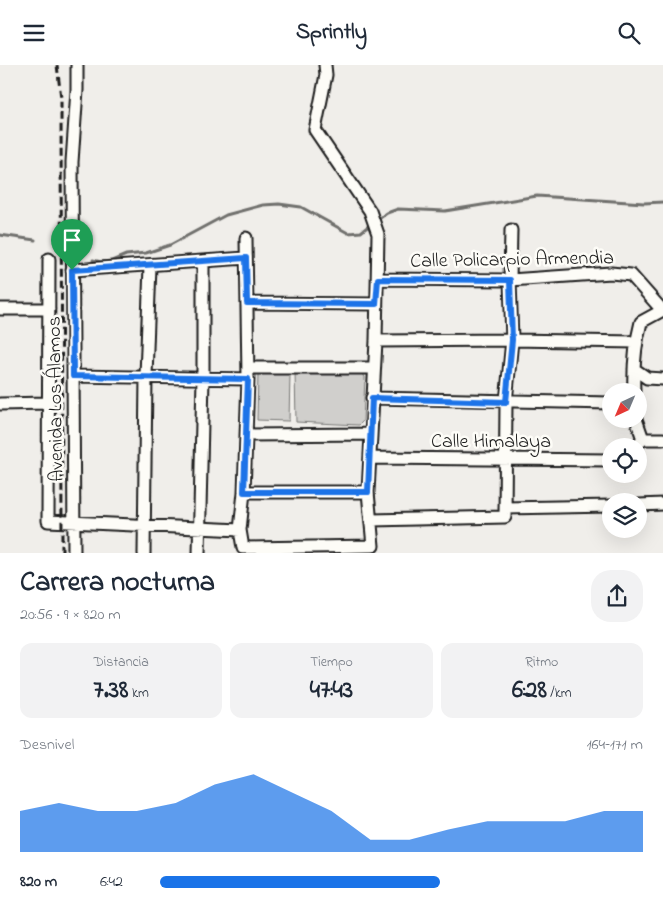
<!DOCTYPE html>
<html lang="es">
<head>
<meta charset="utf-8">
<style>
  :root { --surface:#fff; --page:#f2f2f3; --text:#1f2937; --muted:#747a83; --accent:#1a73e8 }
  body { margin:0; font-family:"Indie Flower",sans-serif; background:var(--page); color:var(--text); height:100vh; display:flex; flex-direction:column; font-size:19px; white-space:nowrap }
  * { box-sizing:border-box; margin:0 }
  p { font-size:16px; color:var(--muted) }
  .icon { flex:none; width:28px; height:28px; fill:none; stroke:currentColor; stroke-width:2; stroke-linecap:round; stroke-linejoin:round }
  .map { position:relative; height:488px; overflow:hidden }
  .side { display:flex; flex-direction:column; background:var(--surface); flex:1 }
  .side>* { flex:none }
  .needle { width:32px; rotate:224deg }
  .tools { position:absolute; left:602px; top:318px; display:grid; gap:10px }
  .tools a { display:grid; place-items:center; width:45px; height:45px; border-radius:50%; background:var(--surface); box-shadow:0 5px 20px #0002; font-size:25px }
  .pin { position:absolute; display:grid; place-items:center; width:42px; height:42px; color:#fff; margin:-51px -21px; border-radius:50% 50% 50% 0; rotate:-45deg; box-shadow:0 0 5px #0007 }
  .pin .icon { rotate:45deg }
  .round { display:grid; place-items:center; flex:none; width:52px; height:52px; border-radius:20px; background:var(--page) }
  .summary { display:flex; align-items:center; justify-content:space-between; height:85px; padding:0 20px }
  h1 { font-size:28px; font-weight:700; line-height:38px }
  .figures { display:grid; grid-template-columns:repeat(3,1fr); gap:8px; height:85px; padding:5px 20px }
  .figures div { display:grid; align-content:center; border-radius:12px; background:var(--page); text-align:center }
  .figures b { font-size:25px; font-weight:700 }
  .figures small { font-size:14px; font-weight:400 }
  .figures p { font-size:14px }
  .chart { height:140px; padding:10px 20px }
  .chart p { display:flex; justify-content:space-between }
  .chart svg { width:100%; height:90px; margin-top:5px; fill:var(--accent); opacity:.7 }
  ul { padding:0 20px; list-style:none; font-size:16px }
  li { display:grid; grid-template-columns:80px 60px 1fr; align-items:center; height:38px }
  li i { height:12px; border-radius:6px; background:var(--accent) }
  header { display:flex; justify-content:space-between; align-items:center; height:65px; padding:0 20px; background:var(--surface); font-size:22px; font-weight:700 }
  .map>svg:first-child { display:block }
</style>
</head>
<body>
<header><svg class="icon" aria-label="menu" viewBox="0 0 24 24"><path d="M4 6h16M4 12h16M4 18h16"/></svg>Sprintly<svg class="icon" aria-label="search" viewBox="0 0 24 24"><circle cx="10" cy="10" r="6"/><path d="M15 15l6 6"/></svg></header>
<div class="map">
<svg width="663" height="489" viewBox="0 0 663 489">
  <rect width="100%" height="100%" fill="#f0eeea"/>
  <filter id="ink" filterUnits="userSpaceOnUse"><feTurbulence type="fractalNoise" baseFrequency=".02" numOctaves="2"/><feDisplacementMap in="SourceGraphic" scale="10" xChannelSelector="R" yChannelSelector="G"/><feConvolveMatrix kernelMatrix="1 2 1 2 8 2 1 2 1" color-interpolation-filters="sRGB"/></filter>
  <g filter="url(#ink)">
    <path fill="#d0cfcc" stroke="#767674" d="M295 306 360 308 365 312 363 356 359 360 296 357Z
      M258 308 290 309 289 356 257 355Z"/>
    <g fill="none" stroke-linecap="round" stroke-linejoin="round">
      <path stroke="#706f6d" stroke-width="3" d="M376 156 387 148 398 144 445 146 537 131 644 138 663 137
        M0 170 35 175
        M93 195 101 197 112 196 126 190 146 188 170 180 226 150 263 140 279 139 301 142 348 168 361 167 371 159"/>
      <defs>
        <path id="minor" d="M246 173 248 314 244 427 240 465 243 483 373 481 368 427 376 276 378 169 370 146 315 65 326 10 325 0
          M49 194 48 456 240 465
          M72 205 246 193
          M378 214 510 215 611 208 631 210 662 245
          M247 238 376 239
          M0 244H49
          M376 276 512 275 636 277
          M248 303H374
          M634 304 647 313 663 314
          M73 311 248 314
          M634 326C633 303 635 280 641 257L663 245
          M372 333 611 338
          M0 339 48 338
          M636 354 643 374 636 381
          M246 370 371 369
          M643 374H663
          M371 393 611 395
          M244 427H368
          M639 440 663 439
          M505 443 611 441
          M372 455 505 452 506 337 512 275 510 215 511 165
          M74 489 72 97 77 25V0
          M144 489 146 311 150 201
          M199 489 203 313V196"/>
      </defs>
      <use href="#minor" stroke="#1c1c1c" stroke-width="15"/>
      <use href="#minor" stroke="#fdfcf7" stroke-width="11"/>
      <path stroke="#1c1c1c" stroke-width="3" stroke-dasharray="8 4" stroke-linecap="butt" d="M57 0 61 33 62 489"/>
    </g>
  </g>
  <g fill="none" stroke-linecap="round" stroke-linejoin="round" filter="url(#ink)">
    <defs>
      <path id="route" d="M246 193 247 238 376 239 378 214 510 215 512 275 506 337 372 333 368 427H244L248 314 73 311 72 205Z"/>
    </defs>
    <use href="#route" stroke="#fff" stroke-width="10"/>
    <use href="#route" stroke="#1a73e8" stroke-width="6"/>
  </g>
  <g text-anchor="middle" stroke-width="5" stroke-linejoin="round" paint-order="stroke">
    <g font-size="20" fill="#1c1c1c" stroke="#fdfcf7">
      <text transform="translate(512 193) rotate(-1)" y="7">Calle Policarpio Armendia</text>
      <text transform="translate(54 334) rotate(-91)" y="7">Avenida Los Álamos</text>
      <text x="491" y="382">Calle Himalaya</text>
    </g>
  </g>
</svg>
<div class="tools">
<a><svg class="needle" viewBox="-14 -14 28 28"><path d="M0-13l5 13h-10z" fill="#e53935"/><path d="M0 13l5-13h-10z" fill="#747a83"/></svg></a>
<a><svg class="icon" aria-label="locate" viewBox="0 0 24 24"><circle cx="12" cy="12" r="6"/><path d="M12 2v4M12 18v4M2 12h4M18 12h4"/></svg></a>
<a><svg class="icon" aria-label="layers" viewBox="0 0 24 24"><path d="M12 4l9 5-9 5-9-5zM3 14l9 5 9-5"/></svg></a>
</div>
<div class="pin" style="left:72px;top:205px;background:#1e9e55"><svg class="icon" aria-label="arrive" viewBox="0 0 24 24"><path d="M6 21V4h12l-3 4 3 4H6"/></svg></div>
</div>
<section class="side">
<div class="summary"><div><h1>Carrera nocturna</h1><p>20:56 · 9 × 820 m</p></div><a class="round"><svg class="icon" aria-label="share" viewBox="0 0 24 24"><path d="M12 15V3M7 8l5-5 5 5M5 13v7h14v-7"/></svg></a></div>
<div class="figures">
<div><p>Distancia</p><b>7.38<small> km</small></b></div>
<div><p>Tiempo</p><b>47:43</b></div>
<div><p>Ritmo</p><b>6:28<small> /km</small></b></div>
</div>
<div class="chart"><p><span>Desnivel</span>164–171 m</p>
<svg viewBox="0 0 160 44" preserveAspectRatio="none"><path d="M0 44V24L10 20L20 24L30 24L40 20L50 11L60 6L70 15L80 24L90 38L100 38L110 33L120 29L130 29L140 29L150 24L160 24V44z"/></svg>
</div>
<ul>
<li><b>820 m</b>6:42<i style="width:58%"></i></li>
</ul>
</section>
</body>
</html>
